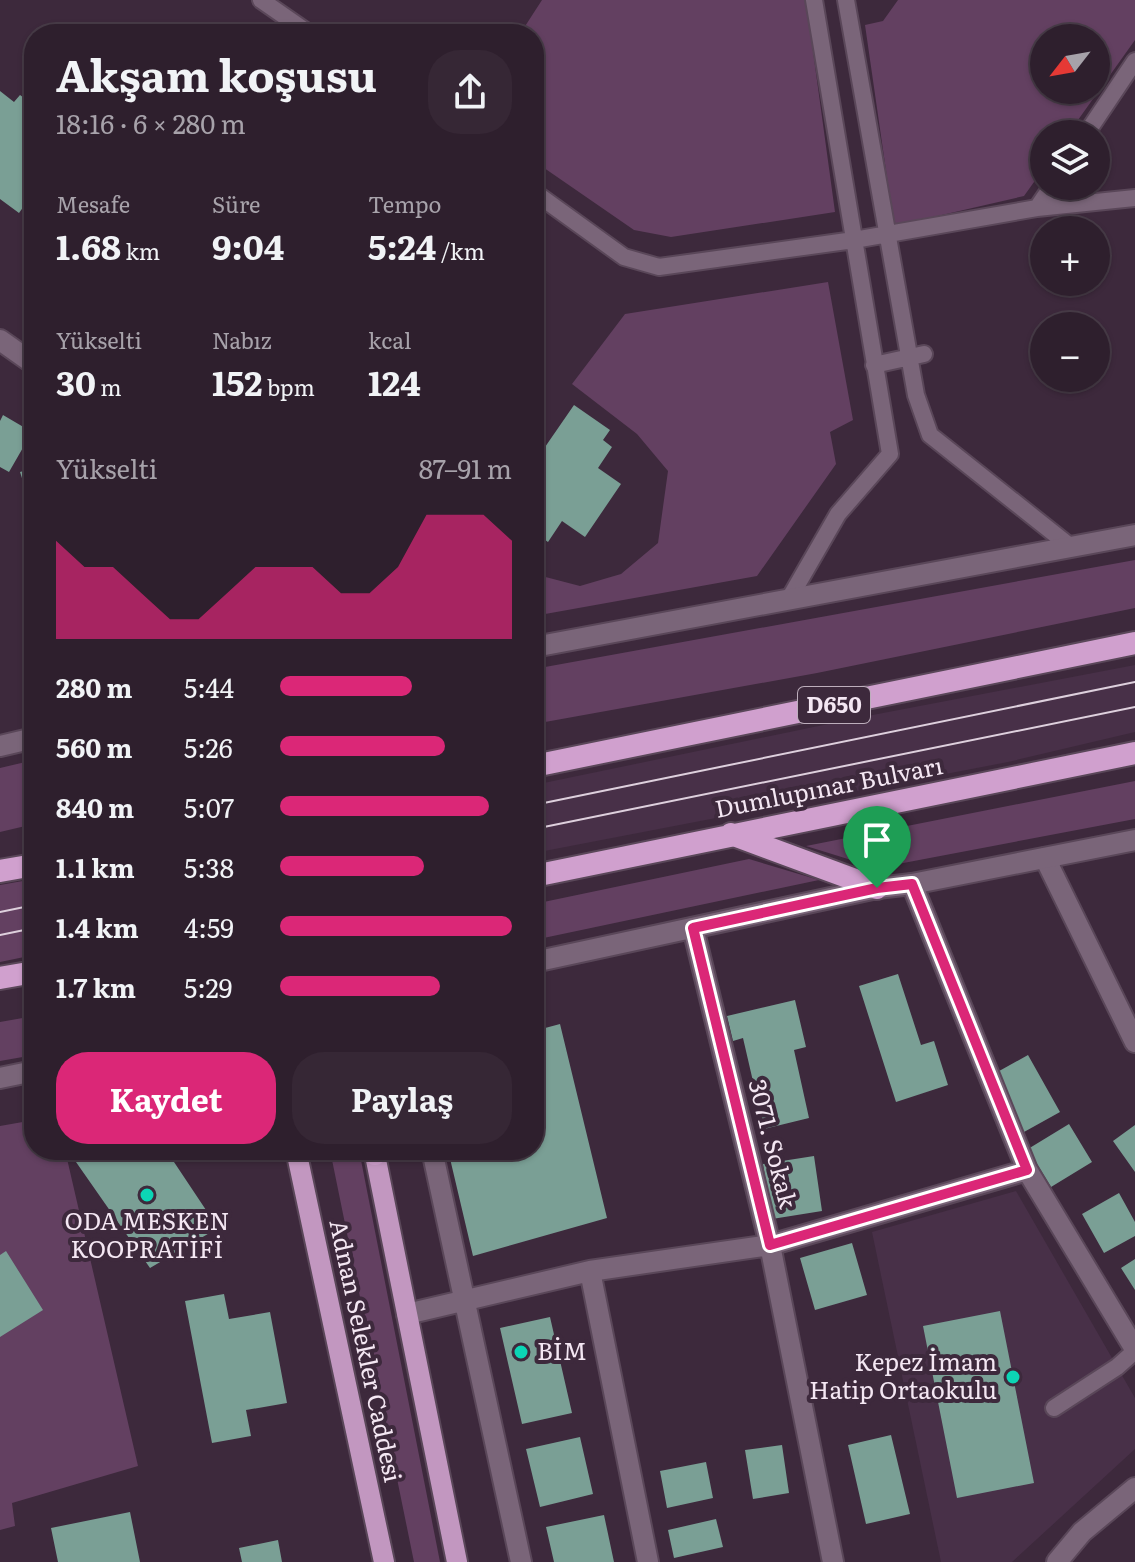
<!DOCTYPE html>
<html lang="tr">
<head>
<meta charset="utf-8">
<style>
  :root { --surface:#2e1f2d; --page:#362735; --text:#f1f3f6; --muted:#a7a2aa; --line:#493d49; --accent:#db2777 }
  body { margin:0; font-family:Literata,serif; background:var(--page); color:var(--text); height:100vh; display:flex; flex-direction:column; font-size:30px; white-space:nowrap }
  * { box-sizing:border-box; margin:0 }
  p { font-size:26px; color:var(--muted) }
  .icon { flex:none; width:44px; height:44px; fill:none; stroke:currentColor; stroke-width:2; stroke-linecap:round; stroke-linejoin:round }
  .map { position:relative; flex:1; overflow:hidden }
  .sheet { position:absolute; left:24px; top:24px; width:520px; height:1136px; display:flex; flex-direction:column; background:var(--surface); border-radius:32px; box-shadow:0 2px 6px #0004,0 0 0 2px var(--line) }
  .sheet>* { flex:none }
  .needle { width:52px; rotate:239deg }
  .controls { position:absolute; left:1030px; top:24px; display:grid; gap:16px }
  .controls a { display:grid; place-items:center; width:80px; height:80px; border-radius:50%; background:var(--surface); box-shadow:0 2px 6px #0004,0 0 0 2px var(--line); font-size:40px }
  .pin { position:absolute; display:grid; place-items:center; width:68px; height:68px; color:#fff; margin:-82px -34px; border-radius:50% 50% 50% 0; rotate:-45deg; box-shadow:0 0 8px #0007 }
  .pin .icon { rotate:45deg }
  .round { display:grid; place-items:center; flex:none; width:84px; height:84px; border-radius:32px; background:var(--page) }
  .headline { display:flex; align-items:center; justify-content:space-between; height:136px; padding:0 32px }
  h1 { font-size:44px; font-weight:700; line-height:60px }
  .metrics { display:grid; grid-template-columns:repeat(3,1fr); gap:12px; height:136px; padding:8px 32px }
  .metrics div { display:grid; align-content:center }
  .metrics b { font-size:34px; font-weight:700 }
  .metrics small { font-size:22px; font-weight:400 }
  .metrics p { font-size:22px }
  .chart { height:224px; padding:16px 32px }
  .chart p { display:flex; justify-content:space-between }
  .chart svg { width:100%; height:144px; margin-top:8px; fill:var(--accent); opacity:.7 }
  .action { display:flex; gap:16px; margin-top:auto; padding:16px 32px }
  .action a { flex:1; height:92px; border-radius:32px; background:var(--accent); color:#fff; font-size:32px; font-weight:700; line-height:92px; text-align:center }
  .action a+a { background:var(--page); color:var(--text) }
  ul { padding:0 32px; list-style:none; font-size:26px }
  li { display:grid; grid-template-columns:128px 96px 1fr; align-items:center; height:60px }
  li i { height:20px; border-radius:10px; background:var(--accent) }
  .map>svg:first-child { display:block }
</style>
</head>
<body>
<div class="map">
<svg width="1135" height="1562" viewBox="0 0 1135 1562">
  <rect width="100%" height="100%" fill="#3d293c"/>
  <path fill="#483048" d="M1135 665V732L1008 762 534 853V785L857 718Z
    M1016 1191 1135 1398V1449L1012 1562H941L872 1232Z"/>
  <path fill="#634061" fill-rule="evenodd" d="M542 0H806L835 212 671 237 634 230 534 161V34H520Z
    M898 0H1135V40L1068 134H1044V168L1024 196 894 226 865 25 883 21ZM1044 38H1096V90H1044Z
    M828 282 853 420 830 432 836 464 757 576 534 616V574L580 586 621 574 658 543 668 471 637 434 572 384 625 314Z
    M1135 560V608L817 673 534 724V669Z
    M34 760V824L0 832V768Z
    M1135 781V819L877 868 806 846Z
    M749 859 819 880 534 940V904Z
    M34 879V955L0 962V885Z
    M34 1016V1055L0 1061V1022Z
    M34 1120V1150H65L138 1466 12 1503 15 1526 0 1530V1126Z
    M330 1150H359L440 1562H414Z"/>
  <path fill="#7a9f95" d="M0 91 14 102 20 95 34 105V213L24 206 19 213 0 199Z
    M574 405 610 430 603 440 612 447 598 468 621 484 585 537 562 521 548 542 538 535 534 541V463Z
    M3 415 32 432 9 472 0 467V421Z
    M34 468V537H33L24 508 31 506 20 472Z
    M898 974 921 1045 934 1041 948 1085 896 1102 859 986Z
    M795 1000 806 1047 794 1050 809 1118 764 1129 743 1038 733 1041 727 1016Z
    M560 1024 607 1218 473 1256 448 1150H534V1031Z
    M1028 1055 1060 1112 1024 1132 992 1075Z
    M1069 1124 1092 1162 1051 1187 1028 1149Z
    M1135 1125V1172L1113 1141Z
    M95 1150H166L218 1228 150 1268 76 1162Z
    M814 1156 822 1211 772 1219 763 1164Z
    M1119 1193 1135 1222V1236L1104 1253 1082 1214Z
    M852 1243 867 1295 815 1310 800 1258Z
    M6 1251 43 1310 0 1337V1255Z
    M1135 1259V1290L1121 1268Z
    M224 1294 229 1319 270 1312 287 1403 246 1410 251 1436 212 1443 185 1301Z
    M1000 1311 1034 1483 957 1498 923 1326Z
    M550 1317 572 1413 522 1424 500 1328Z
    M891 1435 910 1514 866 1524 848 1445Z
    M580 1437 593 1494 540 1507 526 1449Z
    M782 1445 789 1493 753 1499 745 1450Z
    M706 1462 713 1498 667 1508 660 1471Z
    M130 1512 140 1562H58L51 1528Z
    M604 1515 614 1562H554L546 1527Z
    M716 1519 723 1547 674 1558 668 1530Z
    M278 1540 282 1562H242L239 1548Z"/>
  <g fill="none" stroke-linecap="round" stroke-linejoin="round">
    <defs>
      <path id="service" d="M261 0 310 34
        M846 0 916 395 930 435 1071 547
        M1086 134 1135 61
        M534 192 624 257 659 267 854 240 1037 208 1135 198
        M1037 208 1052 186
        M874 365 924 354
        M789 599 838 514 890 454 814 0
        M1054 1408 1117 1367 1135 1351"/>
      <path id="minor" d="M0 746 34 738
        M1045 858 1135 1042
        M912 884 1027 1170 1135 1349
        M693 928 770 1245 833 1562
        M432 1150 521 1562
        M590 1271 648 1562
        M407 1314 590 1271 770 1245 1027 1170
        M1057 1562 1082 1532 1135 1488"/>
      <path id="tertiary" d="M0 340 34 364
        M534 647 1135 535
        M534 962 877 888 912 884 1135 840
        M0 1078 34 1071"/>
      <path id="primary" d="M296 1150 384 1562
        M374 1150 457 1562"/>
      <path id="trunk" d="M534 766 1135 643
        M731 834 877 888
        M0 871 34 865
        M534 876 1135 753
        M0 978 34 972
        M375 1154V1150"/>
    </defs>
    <use href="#service" stroke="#5a4759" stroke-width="20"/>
    <use href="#minor" stroke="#5a4759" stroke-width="24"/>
    <use href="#tertiary" stroke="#5a4759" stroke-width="24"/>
    <use href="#primary" stroke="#5a4759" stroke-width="24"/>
    <use href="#trunk" stroke="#5a4759" stroke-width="26"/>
    <use href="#service" stroke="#7a6579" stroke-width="16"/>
    <use href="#minor" stroke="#7a6579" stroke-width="20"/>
    <use href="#tertiary" stroke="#7a6579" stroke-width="20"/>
    <use href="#primary" stroke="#c297c0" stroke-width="20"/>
    <use href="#trunk" stroke="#d0a0ce" stroke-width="22"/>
    <path stroke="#ded0dd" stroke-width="2" d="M534 805 1135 682
      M534 829 1135 707
      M0 912 34 905
      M0 935 34 928"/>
  </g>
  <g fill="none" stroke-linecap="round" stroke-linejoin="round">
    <defs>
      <path id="route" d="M912 884 1027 1170 770 1245 693 928 877 888Z"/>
    </defs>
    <use href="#route" stroke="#fff" stroke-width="16"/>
    <use href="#route" stroke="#db2777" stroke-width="10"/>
  </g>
  <g fill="#0cd5b5" stroke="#3d293c" stroke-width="3">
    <circle cx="147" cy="1195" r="8"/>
    <circle cx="521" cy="1352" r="8"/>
    <circle cx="1013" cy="1377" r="8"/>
  </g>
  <g text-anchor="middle" stroke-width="8" stroke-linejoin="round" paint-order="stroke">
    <rect fill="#3d293c" stroke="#bdaebc" stroke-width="2" x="798" y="687" width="72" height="36" rx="6"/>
    <g font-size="22" font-weight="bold" fill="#f4e7f3">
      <text x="834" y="713">D650</text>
    </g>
    <g font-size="24" fill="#f4e7f3" stroke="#3d293c">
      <text transform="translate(829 788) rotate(-11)" y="8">Dumlupınar Bulvarı</text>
      <text transform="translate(772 1144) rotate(76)" y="8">3071. Sokak</text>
      <text transform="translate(365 1351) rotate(78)" y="8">Adnan Selekler Caddesi</text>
    </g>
    <g font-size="24" fill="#f4e7f3" stroke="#3d293c">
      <text x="147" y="1230">ODA MESKEN<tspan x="147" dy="28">KOOPRATİFİ</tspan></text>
      <text x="537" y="1360" text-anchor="start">BİM</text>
      <text x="997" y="1371" text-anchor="end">Kepez İmam<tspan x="997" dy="28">Hatip Ortaokulu</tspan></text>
    </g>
  </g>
</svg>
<div class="controls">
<a><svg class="needle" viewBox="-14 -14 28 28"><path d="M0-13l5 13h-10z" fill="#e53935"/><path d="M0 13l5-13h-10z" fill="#a7a2aa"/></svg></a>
<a><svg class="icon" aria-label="layers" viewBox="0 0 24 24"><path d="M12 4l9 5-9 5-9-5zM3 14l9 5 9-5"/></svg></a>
<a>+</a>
<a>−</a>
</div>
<div class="pin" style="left:877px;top:888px;background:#1e9e55"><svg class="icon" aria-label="arrive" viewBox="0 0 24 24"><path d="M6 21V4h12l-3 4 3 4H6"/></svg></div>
<section class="sheet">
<div class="headline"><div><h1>Akşam koşusu</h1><p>18:16 · 6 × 280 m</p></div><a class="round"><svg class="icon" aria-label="share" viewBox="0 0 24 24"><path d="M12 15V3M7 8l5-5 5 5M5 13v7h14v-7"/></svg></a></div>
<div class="metrics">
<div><p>Mesafe</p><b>1.68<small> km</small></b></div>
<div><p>Süre</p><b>9:04</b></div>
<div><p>Tempo</p><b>5:24<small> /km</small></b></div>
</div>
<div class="metrics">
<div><p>Yükselti</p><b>30<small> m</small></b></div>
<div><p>Nabız</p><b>152<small> bpm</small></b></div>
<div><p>kcal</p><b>124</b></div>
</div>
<div class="chart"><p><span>Yükselti</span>87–91 m</p>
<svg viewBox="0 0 160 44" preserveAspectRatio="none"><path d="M0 44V14L10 22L20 22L30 30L40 38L50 38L60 30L70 22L80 22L90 22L100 30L110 30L120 22L130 6L140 6L150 6L160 14V44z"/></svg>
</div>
<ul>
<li><b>280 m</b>5:44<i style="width:57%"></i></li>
<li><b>560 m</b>5:26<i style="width:71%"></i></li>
<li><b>840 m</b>5:07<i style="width:90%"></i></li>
<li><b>1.1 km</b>5:38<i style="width:62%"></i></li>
<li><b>1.4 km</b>4:59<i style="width:100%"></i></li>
<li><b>1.7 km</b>5:29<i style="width:69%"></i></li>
</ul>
<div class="action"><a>Kaydet</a><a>Paylaş</a></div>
</section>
</div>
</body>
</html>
